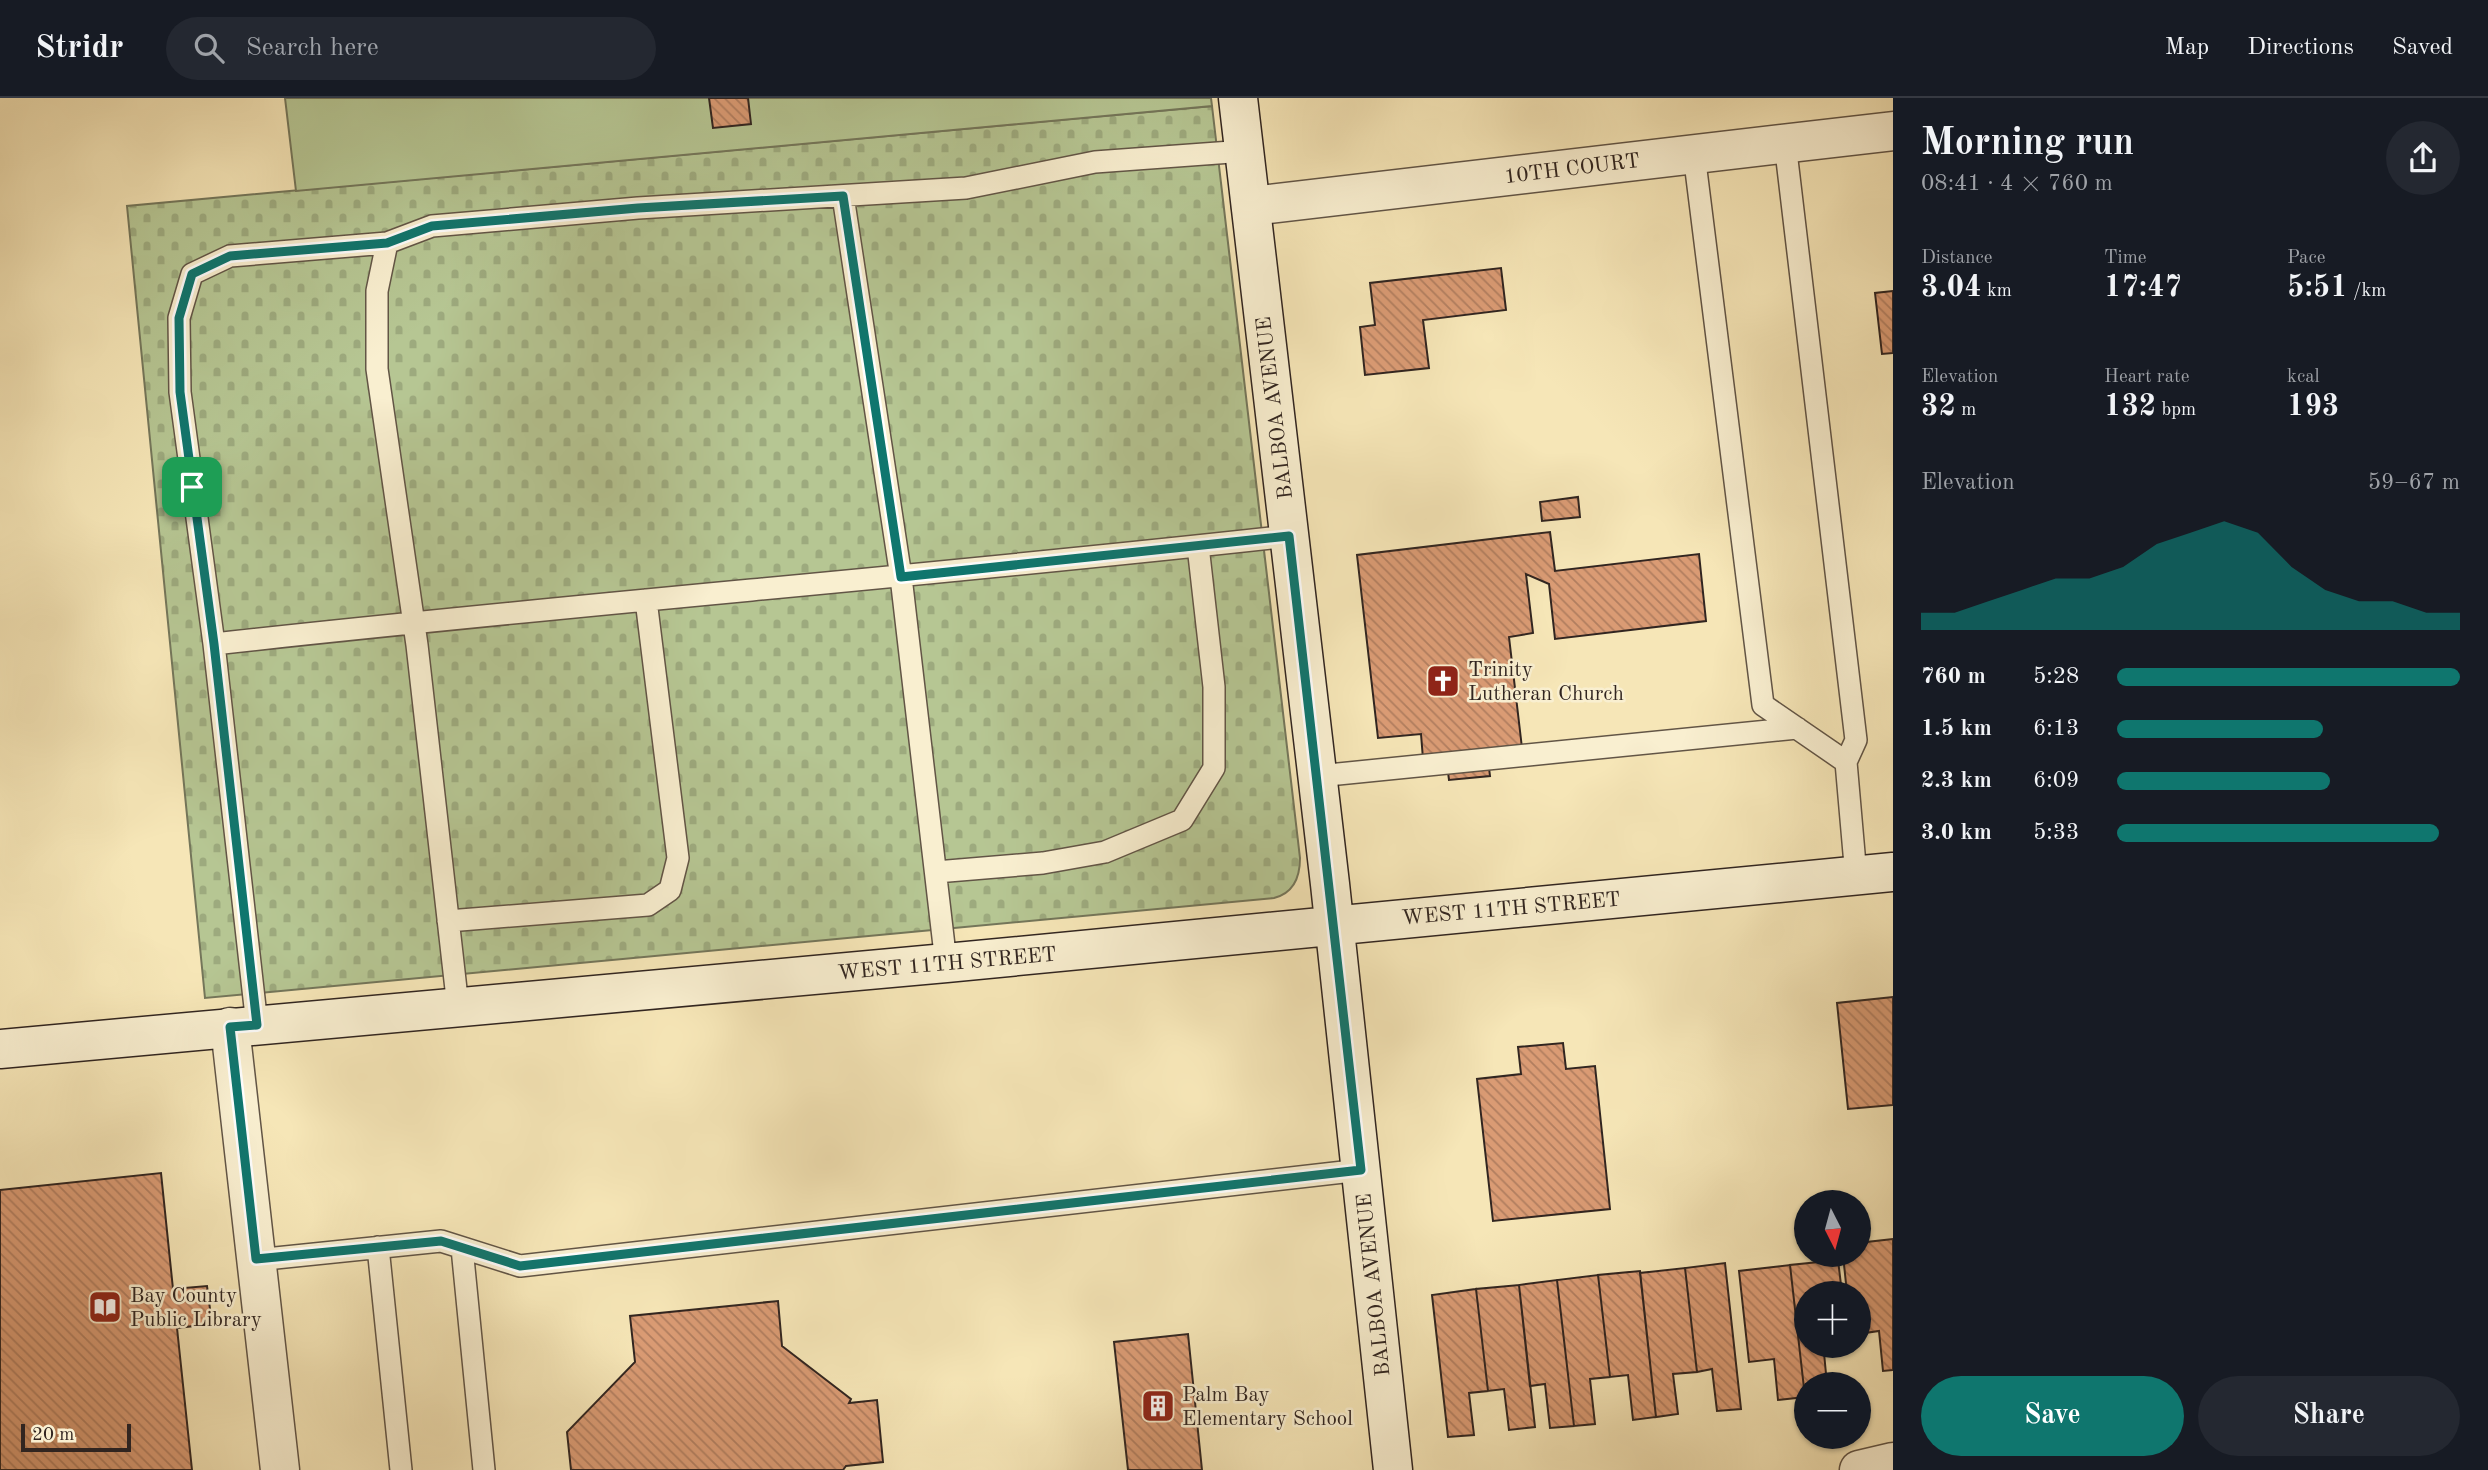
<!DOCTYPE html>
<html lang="en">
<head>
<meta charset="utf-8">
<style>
  :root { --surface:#171b24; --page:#242831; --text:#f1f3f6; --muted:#9ea1a6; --line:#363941; --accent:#0f766e }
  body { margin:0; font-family:"Old Standard TT",serif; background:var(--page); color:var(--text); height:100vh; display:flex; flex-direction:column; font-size:26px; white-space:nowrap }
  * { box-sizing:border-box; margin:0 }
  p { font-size:23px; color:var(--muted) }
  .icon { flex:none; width:38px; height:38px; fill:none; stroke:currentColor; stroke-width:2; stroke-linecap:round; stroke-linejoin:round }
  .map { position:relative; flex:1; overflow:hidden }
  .details { display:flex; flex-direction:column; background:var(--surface); width:595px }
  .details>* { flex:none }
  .needle { width:46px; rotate:174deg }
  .buttons { position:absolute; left:1794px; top:1092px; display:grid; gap:14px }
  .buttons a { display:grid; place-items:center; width:77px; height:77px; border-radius:50%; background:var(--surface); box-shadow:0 2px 5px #0004; font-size:35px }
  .scale { position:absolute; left:21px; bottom:18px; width:110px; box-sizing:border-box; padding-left:7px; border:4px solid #312520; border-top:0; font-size:19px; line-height:24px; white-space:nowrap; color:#312520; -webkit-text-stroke:5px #f9efd0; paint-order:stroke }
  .pin { position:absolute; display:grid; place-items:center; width:60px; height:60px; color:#fff; margin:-30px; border-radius:14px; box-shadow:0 4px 10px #0006 }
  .round { display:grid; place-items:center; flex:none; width:74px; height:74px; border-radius:37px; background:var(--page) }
  .headline { display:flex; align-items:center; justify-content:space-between; height:119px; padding:0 28px }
  h1 { font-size:38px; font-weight:700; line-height:52px }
  .stats { display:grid; grid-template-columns:repeat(3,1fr); gap:10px; height:119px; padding:7px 28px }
  .stats div { display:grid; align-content:center }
  .stats b { font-size:30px; font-weight:700 }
  .stats small { font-size:19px; font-weight:400 }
  .stats p { font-size:19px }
  .chart { height:196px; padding:14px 28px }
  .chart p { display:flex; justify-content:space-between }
  .chart svg { width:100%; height:126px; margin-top:7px; fill:var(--accent); opacity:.7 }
  .cta { display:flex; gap:14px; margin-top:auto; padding:14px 28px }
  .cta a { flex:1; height:80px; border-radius:42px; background:var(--accent); color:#fff; font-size:28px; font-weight:700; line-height:80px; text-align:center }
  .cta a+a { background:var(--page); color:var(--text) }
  ul { padding:0 28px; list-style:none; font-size:23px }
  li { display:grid; grid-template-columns:112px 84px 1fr; align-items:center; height:52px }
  li i { height:18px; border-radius:9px; background:var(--accent) }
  header { display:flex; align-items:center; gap:42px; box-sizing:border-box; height:98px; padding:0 35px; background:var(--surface); border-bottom:2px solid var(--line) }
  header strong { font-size:33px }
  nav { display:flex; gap:38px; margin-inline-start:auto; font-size:24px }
  .search { width:490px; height:63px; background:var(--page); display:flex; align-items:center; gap:18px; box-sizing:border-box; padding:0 24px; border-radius:38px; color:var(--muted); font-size:26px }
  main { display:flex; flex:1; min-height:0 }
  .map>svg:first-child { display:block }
</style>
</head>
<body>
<header>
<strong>Stridr</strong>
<div class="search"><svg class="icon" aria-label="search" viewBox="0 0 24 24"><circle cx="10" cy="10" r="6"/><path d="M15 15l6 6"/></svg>Search here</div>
<nav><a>Map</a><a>Directions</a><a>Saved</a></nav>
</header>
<main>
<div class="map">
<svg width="1893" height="1372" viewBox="0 0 1893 1372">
  <defs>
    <pattern id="cemetery-stones" width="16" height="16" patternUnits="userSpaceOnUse" patternTransform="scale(1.75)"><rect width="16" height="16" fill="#b6c693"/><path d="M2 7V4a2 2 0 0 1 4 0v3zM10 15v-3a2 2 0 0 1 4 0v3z" fill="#9daa7e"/></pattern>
    <pattern id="building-back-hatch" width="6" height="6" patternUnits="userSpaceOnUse" patternTransform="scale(1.75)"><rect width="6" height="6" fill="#da9b74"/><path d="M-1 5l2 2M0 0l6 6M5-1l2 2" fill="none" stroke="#b17e5f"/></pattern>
  </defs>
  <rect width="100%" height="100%" fill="#f6e6b7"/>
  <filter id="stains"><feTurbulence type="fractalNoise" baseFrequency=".00286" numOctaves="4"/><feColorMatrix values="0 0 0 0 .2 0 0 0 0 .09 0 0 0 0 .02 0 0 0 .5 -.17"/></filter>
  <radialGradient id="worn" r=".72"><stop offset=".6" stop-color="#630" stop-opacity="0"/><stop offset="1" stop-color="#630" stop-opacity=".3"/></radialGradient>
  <path fill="url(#cemetery-stones)" stroke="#74765a" stroke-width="2" d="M1212 8 1300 760C1300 779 1294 795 1274 800L205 900 127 108Z"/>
  <path fill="#b6c693" stroke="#74765a" stroke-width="2" d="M285 0H1211L1212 8 296 93Z"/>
  <path fill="url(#building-back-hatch)" stroke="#312520" stroke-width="2" d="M709 0H748L751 26 713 30Z
    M1501 170 1506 212 1423 222 1429 270 1365 277 1360 229 1375 227 1370 185Z
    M1893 193V255L1882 256 1875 195Z
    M1578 399 1580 419 1542 423 1540 404Z
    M1550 434 1555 473 1699 456 1706 523 1555 541 1549 486 1526 476 1533 535 1509 539 1522 650 1487 654 1490 678 1449 682 1446 659 1423 661 1421 636 1378 640 1357 457Z
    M1893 899V1007L1848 1011 1837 905Z
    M1563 945 1566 971 1595 968 1610 1111 1493 1123 1477 981 1521 976 1518 949Z
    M161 1075 173 1191 207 1188 212 1226 177 1230 192 1372H0V1092Z
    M1893 1141V1272L1883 1273 1879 1233 1858 1236V1195H1847L1843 1157H1858V1145Z
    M1838 1162 1842 1195H1806V1248H1848L1849 1252 1824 1255 1827 1286H1806L1805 1299 1790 1167Z
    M1725 1165 1741 1311 1717 1313 1712 1271 1697 1274 1685 1170Z
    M1790 1167 1805 1299 1778 1302 1774 1261 1749 1264 1739 1173Z
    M1685 1170 1697 1274 1673 1276 1678 1316 1656 1319 1640 1175Z
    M1640 1173 1656 1319 1633 1322 1628 1277 1610 1279 1598 1177Z
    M1598 1177 1610 1279 1590 1281 1595 1326 1574 1328 1557 1182Z
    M1557 1182 1574 1328 1550 1330 1545 1286 1530 1288 1519 1187Z
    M1519 1187 1535 1329 1509 1332 1504 1291 1488 1293 1476 1191Z
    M1476 1191 1488 1293 1469 1295 1474 1337 1448 1339 1432 1197Z
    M778 1203 782 1248 851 1301 849 1305 877 1302 883 1364 846 1368 843 1372H571L567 1334 635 1264 630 1218Z
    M1188 1236 1202 1372H1128L1114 1244Z"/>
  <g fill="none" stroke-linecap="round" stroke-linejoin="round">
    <defs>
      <path id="lane" d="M1785 45 1856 642 1846 664 1856 778
        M1694 56 1763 607 1846 664
        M843 98 901 479 946 865
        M214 546C572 506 931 478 1289 438
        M1318 678 1797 630
        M936 774 1043 765 1105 754 1182 722 1214 670V589L1198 448
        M448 823 648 807 670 792 678 760 646 502
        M458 909 417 547 377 271V193L387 145 432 128 638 110 966 90 1095 64 1245 53
        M257 927 214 546 180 294 179 220 192 176 230 158 387 145
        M378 1149 401 1372
        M462 1150 484 1372
        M256 1162 441 1143 520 1168 1361 1072"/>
      <path id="street" d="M1251 108 1893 33
        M230 929 280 1372
        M1859 1372 1893 1364"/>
      <path id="secondary" d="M1238 0 1330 786 1393 1372
        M0 951 946 865 1893 774"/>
    </defs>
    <use href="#lane" stroke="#625546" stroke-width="24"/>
    <use href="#street" stroke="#625546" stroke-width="41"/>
    <use href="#secondary" stroke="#312520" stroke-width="41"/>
    <use href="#lane" stroke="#f9efd0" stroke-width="21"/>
    <use href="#street" stroke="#f9efd0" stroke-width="38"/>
    <use href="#secondary" stroke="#f9efd0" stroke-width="38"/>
  </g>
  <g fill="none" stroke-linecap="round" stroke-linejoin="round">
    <defs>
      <path id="route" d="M843 98 901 479 1289 438 1361 1072 520 1168 441 1143 256 1161 230 929 257 927 214 546 180 294 179 220 192 176 230 158 387 145 432 128 638 110Z"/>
    </defs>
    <use href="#route" stroke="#fff" stroke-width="14"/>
    <use href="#route" stroke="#0f766e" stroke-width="9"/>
  </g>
  <defs>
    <symbol id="church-square" viewBox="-11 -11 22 22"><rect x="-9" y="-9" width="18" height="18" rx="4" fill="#8f2418" stroke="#f9efd0"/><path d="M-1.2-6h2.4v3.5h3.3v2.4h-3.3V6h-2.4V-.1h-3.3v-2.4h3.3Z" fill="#fff"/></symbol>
    <symbol id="library-square" viewBox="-11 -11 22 22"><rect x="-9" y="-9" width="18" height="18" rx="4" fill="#8f2418" stroke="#f9efd0"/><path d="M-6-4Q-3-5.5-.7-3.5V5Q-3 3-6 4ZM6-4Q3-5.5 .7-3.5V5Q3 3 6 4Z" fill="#fff"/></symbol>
    <symbol id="building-square" viewBox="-11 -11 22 22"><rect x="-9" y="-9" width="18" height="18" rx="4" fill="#8f2418" stroke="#f9efd0"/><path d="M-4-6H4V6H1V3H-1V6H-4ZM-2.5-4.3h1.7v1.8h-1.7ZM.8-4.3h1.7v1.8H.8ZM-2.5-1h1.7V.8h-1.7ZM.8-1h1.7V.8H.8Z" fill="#fff"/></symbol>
  </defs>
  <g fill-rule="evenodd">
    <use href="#church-square" x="1424" y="564" width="38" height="38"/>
    <use href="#library-square" x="86" y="1190" width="38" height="38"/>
    <use href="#building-square" x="1139" y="1289" width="38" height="38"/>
  </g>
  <g text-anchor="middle" stroke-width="5" stroke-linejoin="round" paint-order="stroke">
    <g font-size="21" fill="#312520" stroke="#f9efd0">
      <text transform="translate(1572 70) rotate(-7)" y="7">10TH COURT</text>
      <text transform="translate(1274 310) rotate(-97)" y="7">BALBOA AVENUE</text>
      <text transform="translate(1511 810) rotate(-5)" y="7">WEST 11TH STREET</text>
      <text transform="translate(947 865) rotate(-5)" y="7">WEST 11TH STREET</text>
      <text transform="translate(1373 1187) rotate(-96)" y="7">BALBOA AVENUE</text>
    </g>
    <g font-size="21" fill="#312520" stroke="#f9efd0" text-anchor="start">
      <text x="1468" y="578">Trinity<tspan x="1468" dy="24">Lutheran Church</tspan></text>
      <text x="130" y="1204">Bay County<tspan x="130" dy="24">Public Library</tspan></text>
      <text x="1182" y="1303">Palm Bay<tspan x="1182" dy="24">Elementary School</tspan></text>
    </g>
  </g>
  <rect width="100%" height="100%" filter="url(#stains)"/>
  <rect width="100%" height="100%" fill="url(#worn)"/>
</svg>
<div class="buttons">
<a><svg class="needle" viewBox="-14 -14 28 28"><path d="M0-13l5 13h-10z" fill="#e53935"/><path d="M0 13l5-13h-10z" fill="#9ea1a6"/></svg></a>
<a>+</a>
<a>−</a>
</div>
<div class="scale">20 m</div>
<div class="pin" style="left:192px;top:389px;background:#1e9e55"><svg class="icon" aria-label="arrive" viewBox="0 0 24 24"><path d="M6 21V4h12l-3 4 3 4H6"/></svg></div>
</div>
<section class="details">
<div class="headline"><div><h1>Morning run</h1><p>08:41 · 4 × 760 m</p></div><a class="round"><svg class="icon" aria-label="share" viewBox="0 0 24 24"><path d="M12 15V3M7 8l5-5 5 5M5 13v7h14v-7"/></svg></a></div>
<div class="stats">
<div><p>Distance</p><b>3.04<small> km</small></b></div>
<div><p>Time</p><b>17:47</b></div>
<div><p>Pace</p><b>5:51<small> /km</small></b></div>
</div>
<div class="stats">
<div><p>Elevation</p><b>32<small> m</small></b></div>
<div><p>Heart rate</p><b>132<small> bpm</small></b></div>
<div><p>kcal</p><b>193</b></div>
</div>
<div class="chart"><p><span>Elevation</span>59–67 m</p>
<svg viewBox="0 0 160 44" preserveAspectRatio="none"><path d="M0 44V38L10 38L20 34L30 30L40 26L50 26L60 22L70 14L80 10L90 6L100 10L110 22L120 30L130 34L140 34L150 38L160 38V44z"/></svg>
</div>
<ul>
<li><b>760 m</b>5:28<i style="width:100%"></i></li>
<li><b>1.5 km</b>6:13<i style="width:60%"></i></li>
<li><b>2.3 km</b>6:09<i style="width:62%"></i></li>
<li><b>3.0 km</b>5:33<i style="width:94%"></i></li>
</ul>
<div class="cta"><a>Save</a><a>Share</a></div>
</section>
</main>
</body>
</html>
